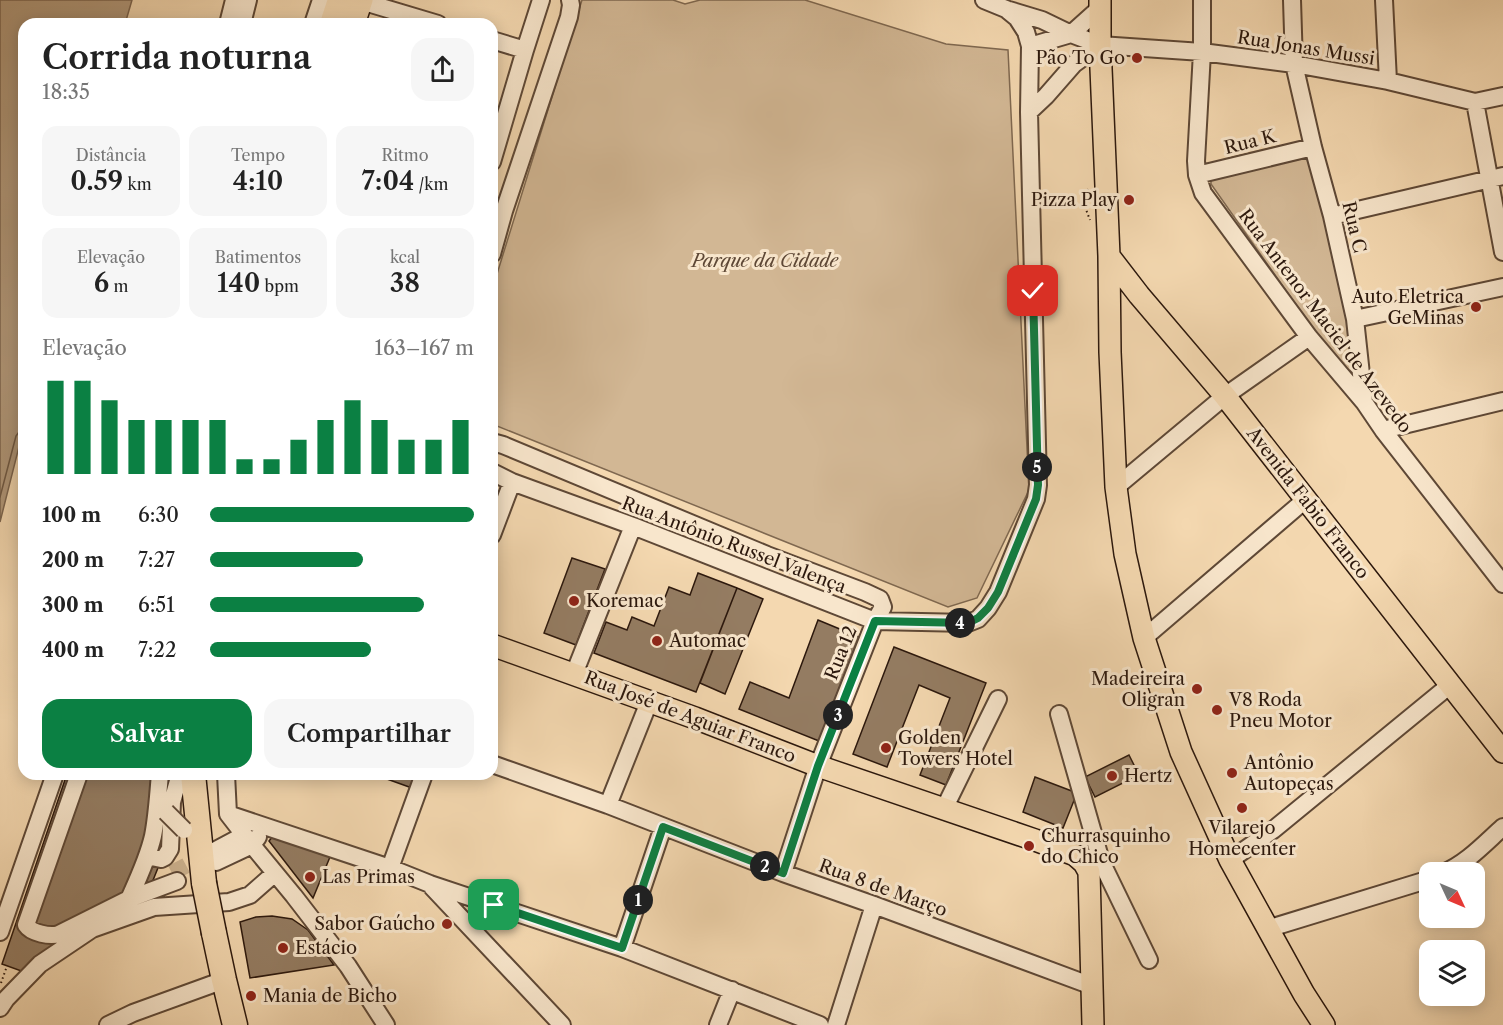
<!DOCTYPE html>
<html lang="pt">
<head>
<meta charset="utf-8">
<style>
  :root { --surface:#fff; --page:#f6f6f6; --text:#222; --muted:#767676; --accent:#0b8043 }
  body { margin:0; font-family:"Libre Caslon Text",serif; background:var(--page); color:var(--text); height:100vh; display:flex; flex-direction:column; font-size:22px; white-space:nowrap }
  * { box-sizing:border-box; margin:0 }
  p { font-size:20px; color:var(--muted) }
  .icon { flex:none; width:33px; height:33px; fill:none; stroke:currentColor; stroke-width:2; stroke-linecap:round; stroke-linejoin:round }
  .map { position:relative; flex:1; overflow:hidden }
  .details { position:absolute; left:18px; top:18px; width:480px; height:762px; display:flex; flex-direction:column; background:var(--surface); border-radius:18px; box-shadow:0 3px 15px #0003 }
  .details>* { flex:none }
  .needle { width:39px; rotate:134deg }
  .buttons { position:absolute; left:1419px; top:862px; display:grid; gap:12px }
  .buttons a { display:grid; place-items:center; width:66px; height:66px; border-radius:12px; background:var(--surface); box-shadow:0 3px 15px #0003; font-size:30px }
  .pin { position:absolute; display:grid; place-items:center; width:51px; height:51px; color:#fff; margin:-26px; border-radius:12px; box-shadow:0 3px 9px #0006 }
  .km { position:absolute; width:30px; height:30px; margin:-15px; border-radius:50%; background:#222; color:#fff; font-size:16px; line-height:30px; text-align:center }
  .round { display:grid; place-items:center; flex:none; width:63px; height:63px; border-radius:18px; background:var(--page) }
  .headline { display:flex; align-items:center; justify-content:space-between; height:102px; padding:0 24px }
  h1 { font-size:33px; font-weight:600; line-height:45px }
  .metrics { display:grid; grid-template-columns:repeat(3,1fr); gap:9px; height:102px; padding:6px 24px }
  .metrics div { display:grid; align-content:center; border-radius:15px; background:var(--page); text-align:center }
  .metrics b { font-size:26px; font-weight:600 }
  .metrics small { font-size:16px; font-weight:400 }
  .metrics p { font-size:16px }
  .chart { height:168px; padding:12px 24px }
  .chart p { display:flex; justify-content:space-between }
  .chart svg { width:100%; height:108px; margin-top:6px; stroke:var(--accent); stroke-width:6 }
  .primary-button { display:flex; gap:12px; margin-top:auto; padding:12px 24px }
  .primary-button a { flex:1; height:69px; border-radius:18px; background:var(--accent); color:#fff; font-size:24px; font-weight:600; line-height:69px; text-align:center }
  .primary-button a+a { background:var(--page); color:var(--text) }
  ul { padding:0 24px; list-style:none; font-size:20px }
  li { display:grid; grid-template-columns:96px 72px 1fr; align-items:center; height:45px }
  li i { height:15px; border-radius:8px; background:var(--accent) }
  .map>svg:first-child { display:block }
</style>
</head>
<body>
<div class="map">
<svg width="1503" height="1025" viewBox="0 0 1503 1025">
  <rect width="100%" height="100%" fill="#f4d8b0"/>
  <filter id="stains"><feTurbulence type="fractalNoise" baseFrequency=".00333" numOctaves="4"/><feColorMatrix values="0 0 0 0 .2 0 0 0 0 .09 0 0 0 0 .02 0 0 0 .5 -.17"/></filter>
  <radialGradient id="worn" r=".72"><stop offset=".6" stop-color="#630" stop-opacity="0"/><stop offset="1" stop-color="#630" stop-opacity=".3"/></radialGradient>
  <path fill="#d2b794" stroke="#7f6850" stroke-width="1.5" d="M582 0H673L685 4 700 0H805L946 44 1008 50 1029 490 977 598 948 607 492 424V290Z
    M1310 157 1357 355 1353 370 1350 371 1339 366 1211 184V179L1214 177Z"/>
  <path fill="#b09779" stroke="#7b644e" stroke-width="1.5" d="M0 0H132L125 24H24V427L0 522Z"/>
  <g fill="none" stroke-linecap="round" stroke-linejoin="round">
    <path stroke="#6e5843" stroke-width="1.5" d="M0 497 16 436 19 432 24 431"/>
  </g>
  <path fill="#947c62" stroke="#2c180d" stroke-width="1.5" d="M572 558 605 569 576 645 544 633Z
    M698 573 737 588 696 692 594 653 606 622 627 630 632 617 654 626 669 587 690 595Z
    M737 588 763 599 725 694 700 683Z
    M818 620 859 637 819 741 739 709 750 682 789 698Z
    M894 647 986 683 946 785 920 775 950 698 919 685 887 767 853 754Z
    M1129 755 1139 775 1095 797 1085 777Z
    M67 774H169L168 843 145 900 24 972 2 964Z
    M373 774H417L412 788Z
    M1035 777 1077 793 1063 828 1023 812Z
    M274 835 330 857 313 898 269 841Z
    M272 916 292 919 308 930 334 965 250 978 240 922 256 917Z"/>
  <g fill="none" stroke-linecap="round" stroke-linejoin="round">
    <path stroke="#ccb28f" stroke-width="16" stroke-dasharray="16 8" stroke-linecap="butt" d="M172 873 208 854"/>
    <defs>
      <path id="minor" d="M1202 0V52L1196 161 1197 175 1203 193 1309 337 1364 402 1383 430 1503 584
        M1292 0 1294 64 1313 147 1332 216 1355 319 1364 402
        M1384 0 1388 81
        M361 1 438 24
        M1009 10 1042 20 1071 34 1100 45 1202 52 1294 64 1388 81 1475 102 1503 96
        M228 24 234 0
        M242 24 248 0
        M313 24 321 0
        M492 40 525 50
        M1030 46 1071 34 1100 8
        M1475 102 1503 252
        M1029 112 1046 96 1074 64 1100 45
        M492 162 525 50 541 0
        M1197 175 1313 147
        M1332 216 1503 176
        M492 254 504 211 569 17 571 5 570 0
        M1355 319 1503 287
        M1383 430 1503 401
        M492 442 503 445 767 555 865 592 880 599 883 607 875 621 818 766 783 873
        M492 472 512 482 633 526 875 621 968 623 978 619 988 608 998 592 1036 499 1038 485 1029 112 1030 46 1026 32 1017 18 1006 9 984 0
        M1116 487 1225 396 1309 337
        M492 535 512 482
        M1144 638 1305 500
        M574 674 633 526
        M1059 714 1101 861 1149 960
        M492 764 608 805 783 873 874 905 1092 986
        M79 774 26 925C31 933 50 937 59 934L129 899C138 879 148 858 153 836 157 816 158 795 160 774
        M226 774 228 814 252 845 294 896 348 966 386 1025
        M608 805 649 702
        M944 809 998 699
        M228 814 390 868 430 884 622 948 820 1025
        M214 851 244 835
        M147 856 161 859 165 857 170 849 172 802 180 774
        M1230 860 1273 830 1450 685
        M216 862 252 845 258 837
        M390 868 424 774
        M1443 873C1466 864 1485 843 1503 827
        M432 887 562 1025
        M127 904 129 899 177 881
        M1267 929 1430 879
        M0 932 55 774
        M622 948 663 827
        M0 1008 6 999 40 964 92 929 154 907 229 902 250 895 275 873
        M108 1025 133 1013 224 980
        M718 1025 732 990
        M836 1025 874 905"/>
      <path id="major" d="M1100 0V45L1109 256 1110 352 1116 487 1125 554 1144 638 1181 752 1230 860 1304 994 1324 1025
        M354 24 362 0
        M1109 256 1139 295 1225 396 1503 752
        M492 645 695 718 818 766 1035 840 1075 855 1084 863 1089 872 1093 1025"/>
      <path id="highway" d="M332 24 340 0
        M193 774 204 883
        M214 933 224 980 235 1025"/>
    </defs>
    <use href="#minor" stroke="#5e4836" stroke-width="20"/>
    <use href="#major" stroke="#2c180d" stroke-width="24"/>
    <use href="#highway" stroke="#2c180d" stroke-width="27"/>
    <path stroke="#2c180d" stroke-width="2" stroke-dasharray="1.5 3" stroke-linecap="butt" d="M1088 189 1085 207 1090 220
      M1 983 7 966"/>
    <use href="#minor" stroke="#f8e6cc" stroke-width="16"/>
    <use href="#major" stroke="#f4d8b0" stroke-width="21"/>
    <use href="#highway" stroke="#f4d8b0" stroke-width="24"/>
    <defs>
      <path id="minor-bridge" d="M166 812 184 830"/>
      <path id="highway-bridge" d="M204 883 214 933"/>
    </defs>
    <use href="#minor-bridge" stroke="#5e4836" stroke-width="20" stroke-linecap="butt"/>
    <use href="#highway-bridge" stroke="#2c180d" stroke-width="27" stroke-linecap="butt"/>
    <use href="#minor-bridge" stroke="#f8e6cc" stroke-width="16"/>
    <use href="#highway-bridge" stroke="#f4d8b0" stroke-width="24"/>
  </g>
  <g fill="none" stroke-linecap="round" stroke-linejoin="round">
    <defs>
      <path id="route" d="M494 905 622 948 663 827 783 873 818 766 875 621 968 623 978 618 988 608 998 592 1036 499 1038 485 1033 291"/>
    </defs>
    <use href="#route" stroke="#fff" stroke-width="12"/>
    <use href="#route" stroke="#0b8043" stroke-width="8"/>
  </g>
  <g fill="#8f2418" stroke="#f8e6cc" stroke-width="2">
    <circle cx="1137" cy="58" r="6"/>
    <circle cx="1129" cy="200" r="6"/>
    <circle cx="1476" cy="307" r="6"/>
    <circle cx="574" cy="601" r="6"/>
    <circle cx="657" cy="641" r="6"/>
    <circle cx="1197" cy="689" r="6"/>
    <circle cx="1217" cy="710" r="6"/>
    <circle cx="886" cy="748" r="6"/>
    <circle cx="1232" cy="773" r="6"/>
    <circle cx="1112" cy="776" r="6"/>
    <circle cx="1242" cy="808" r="6"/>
    <circle cx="1029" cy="846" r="6"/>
    <circle cx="310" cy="877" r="6"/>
    <circle cx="447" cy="924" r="6"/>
    <circle cx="283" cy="948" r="6"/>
    <circle cx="251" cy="996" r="6"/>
  </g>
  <g text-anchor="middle" stroke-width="6" stroke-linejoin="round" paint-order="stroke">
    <g font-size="18" fill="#2c180d" stroke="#f8e6cc">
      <text transform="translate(1306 48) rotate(9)" y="6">Rua Jonas Mussi</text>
      <text transform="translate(1250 142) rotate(-14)" y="6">Rua K</text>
      <text transform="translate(1354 227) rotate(77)" y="6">Rua C</text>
      <text transform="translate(1325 321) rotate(53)" y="6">Rua Antenor Maciel de Azevedo</text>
      <text transform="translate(1308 503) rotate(52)" y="6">Avenida Fabio Franco</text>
      <text transform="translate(734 545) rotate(21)" y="6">Rua Antônio Russel Valença</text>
      <text transform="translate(841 653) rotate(-68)" y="6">Rua 12</text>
      <text transform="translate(690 717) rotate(21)" y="6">Rua José de Aguiar Franco</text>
      <text transform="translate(883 888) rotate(20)" y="6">Rua 8 de Março</text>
    </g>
    <g font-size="18" fill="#2c180d" stroke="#f8e6cc" text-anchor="start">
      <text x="1125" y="64" text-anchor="end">Pão To Go</text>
      <text x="1117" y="206" text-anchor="end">Pizza Play</text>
      <text x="1464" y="303" text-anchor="end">Auto Eletrica<tspan x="1464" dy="21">GeMinas</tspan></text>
      <text x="586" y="607">Koremac</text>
      <text x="669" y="647">Automac</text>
      <text x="1185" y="685" text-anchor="end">Madeireira<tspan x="1185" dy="21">Oligran</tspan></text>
      <text x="1229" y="706">V8 Roda<tspan x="1229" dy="21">Pneu Motor</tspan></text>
      <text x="898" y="744">Golden<tspan x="898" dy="21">Towers Hotel</tspan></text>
      <text x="1244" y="769">Antônio<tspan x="1244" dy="21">Autopeças</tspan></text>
      <text x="1124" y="782">Hertz</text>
      <text x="1242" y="834" text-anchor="middle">Vilarejo<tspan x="1242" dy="21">Homecenter</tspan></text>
      <text x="1041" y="842">Churrasquinho<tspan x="1041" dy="21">do Chico</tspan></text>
      <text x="322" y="883">Las Primas</text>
      <text x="435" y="930" text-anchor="end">Sabor Gaúcho</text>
      <text x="295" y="954">Estácio</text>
      <text x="263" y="1002">Mania de Bicho</text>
    </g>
    <g font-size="18" font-style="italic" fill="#5e4836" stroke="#f8e6cc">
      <text x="765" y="267">Parque da Cidade</text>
    </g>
  </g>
  <rect width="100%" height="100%" filter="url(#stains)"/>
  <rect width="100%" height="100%" fill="url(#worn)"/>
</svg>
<div class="buttons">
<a><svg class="needle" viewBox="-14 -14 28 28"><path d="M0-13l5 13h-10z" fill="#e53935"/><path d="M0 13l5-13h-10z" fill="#767676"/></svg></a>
<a><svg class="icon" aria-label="layers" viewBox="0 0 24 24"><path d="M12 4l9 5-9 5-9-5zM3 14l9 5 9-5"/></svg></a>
</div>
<div class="pin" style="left:494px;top:905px;background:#1e9e55"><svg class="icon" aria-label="arrive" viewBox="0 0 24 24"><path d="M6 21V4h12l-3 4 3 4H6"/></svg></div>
<div class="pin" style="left:1033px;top:291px;background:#d93025"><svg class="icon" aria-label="check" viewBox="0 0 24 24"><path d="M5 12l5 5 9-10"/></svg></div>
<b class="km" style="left:638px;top:900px">1</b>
<b class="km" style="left:765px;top:866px">2</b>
<b class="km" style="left:838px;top:715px">3</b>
<b class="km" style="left:960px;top:623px">4</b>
<b class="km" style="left:1037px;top:467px">5</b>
<section class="details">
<div class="headline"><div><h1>Corrida noturna</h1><p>18:35</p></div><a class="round"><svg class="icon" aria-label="share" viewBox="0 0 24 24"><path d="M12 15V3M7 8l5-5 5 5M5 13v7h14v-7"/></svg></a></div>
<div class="metrics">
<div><p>Distância</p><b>0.59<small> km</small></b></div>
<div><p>Tempo</p><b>4:10</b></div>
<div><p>Ritmo</p><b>7:04<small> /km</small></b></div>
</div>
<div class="metrics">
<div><p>Elevação</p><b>6<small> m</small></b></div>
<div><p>Batimentos</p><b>140<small> bpm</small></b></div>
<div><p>kcal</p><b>38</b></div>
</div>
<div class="chart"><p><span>Elevação</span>163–167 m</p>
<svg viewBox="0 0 160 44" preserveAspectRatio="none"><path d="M5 44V6M15 44V6M25 44V14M35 44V22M45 44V22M55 44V22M65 44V22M75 44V38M85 44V38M95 44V30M105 44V22M115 44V14M125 44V22M135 44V30M145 44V30M155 44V22"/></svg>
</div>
<ul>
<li><b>100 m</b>6:30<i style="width:100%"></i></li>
<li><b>200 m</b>7:27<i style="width:58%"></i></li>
<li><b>300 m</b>6:51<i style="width:81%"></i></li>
<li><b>400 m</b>7:22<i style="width:61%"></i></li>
</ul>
<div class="primary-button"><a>Salvar</a><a>Compartilhar</a></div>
</section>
</div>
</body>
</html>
